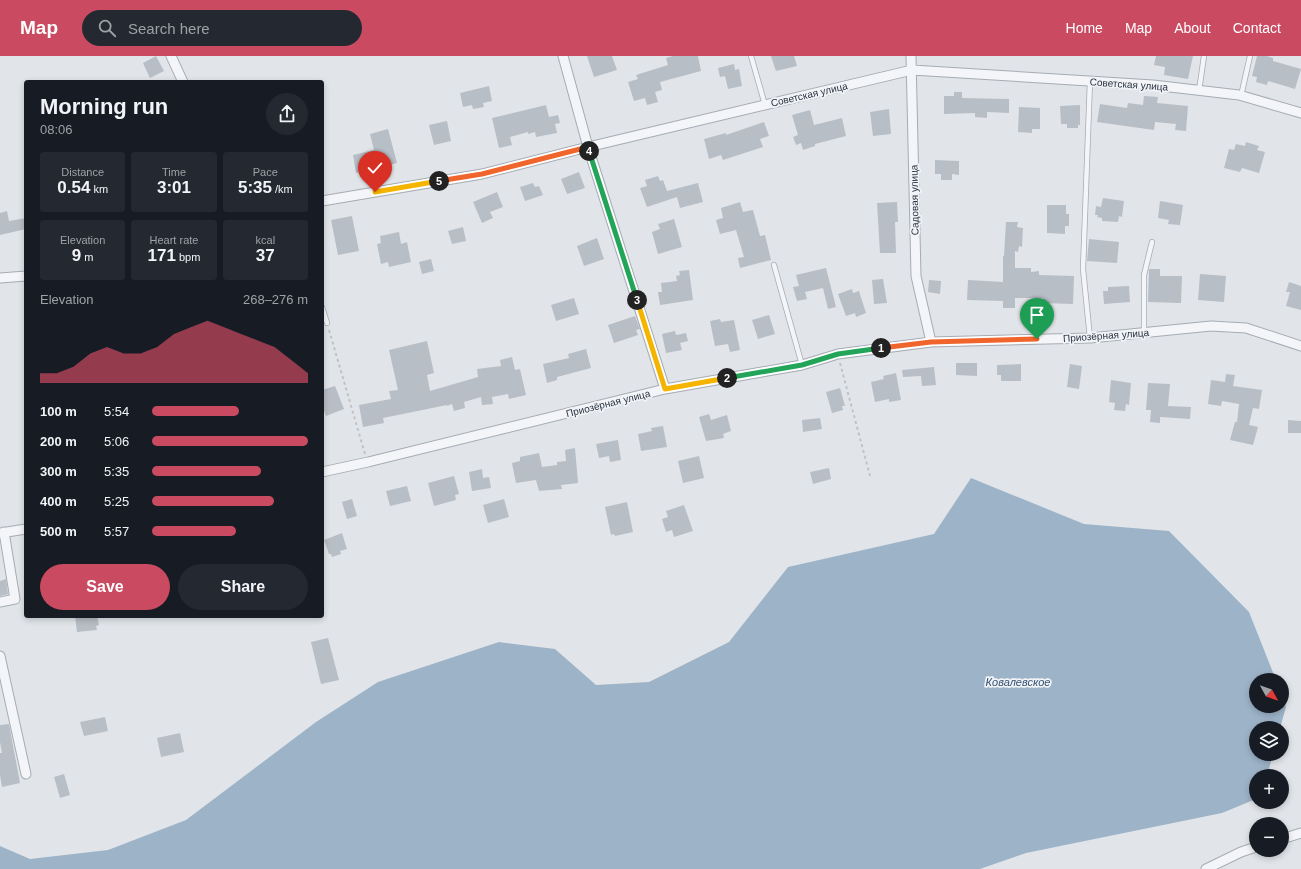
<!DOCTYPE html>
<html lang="en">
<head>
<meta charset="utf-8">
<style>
  :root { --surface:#171b24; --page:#242831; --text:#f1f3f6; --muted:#9ea1a6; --accent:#ca4a61 }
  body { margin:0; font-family:Arial,sans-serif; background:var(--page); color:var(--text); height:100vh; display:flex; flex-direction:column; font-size:15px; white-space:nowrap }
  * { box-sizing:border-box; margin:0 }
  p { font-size:13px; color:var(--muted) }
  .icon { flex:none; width:22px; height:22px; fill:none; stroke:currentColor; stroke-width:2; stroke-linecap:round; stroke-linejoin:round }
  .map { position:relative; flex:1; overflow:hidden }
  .panel { position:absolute; left:24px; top:24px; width:300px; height:538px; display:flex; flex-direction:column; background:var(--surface); border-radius:4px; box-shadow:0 2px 6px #0003 }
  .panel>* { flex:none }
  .needle { width:26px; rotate:130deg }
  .controls { position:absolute; left:1249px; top:617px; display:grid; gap:8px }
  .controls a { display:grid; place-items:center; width:40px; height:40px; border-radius:50%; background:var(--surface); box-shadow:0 2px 6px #0003; font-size:20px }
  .pin { position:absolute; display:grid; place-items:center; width:34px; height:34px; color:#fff; margin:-41px -17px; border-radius:50% 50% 50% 0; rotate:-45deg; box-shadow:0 0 4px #0007 }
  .pin .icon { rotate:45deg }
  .km { position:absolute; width:20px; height:20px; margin:-10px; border-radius:50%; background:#222; color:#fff; font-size:11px; line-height:20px; text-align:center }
  .round { display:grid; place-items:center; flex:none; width:42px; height:42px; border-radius:21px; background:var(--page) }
  .overview { display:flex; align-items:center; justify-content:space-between; height:68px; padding:0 16px }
  h1 { font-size:22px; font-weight:800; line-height:30px }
  .figures { display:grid; grid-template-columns:repeat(3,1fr); gap:6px; height:68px; padding:4px 16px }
  .figures div { display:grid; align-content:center; border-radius:4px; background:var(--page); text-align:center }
  .figures b { font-size:17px; font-weight:800 }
  .figures small { font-size:11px; font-weight:400 }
  .figures p { font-size:11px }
  .chart { height:112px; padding:8px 16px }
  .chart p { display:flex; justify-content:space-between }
  .chart svg { width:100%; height:72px; margin-top:4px; fill:var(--accent); opacity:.7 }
  .button { display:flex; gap:8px; margin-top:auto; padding:8px 16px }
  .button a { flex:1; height:46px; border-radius:24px; background:var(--accent); color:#fff; font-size:16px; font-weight:800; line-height:46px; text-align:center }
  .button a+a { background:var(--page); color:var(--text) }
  ul { padding:0 16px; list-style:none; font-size:13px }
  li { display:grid; grid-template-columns:64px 48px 1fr; align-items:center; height:30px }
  li i { height:10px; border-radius:5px; background:var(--accent) }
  header { display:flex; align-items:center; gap:24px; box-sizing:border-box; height:56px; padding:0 20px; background:var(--accent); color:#fff }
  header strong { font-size:19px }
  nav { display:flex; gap:22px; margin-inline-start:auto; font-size:14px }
  .search { width:280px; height:36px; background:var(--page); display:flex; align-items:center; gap:10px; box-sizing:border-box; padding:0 14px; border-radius:22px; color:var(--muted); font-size:15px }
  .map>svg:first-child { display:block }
</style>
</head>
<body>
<header>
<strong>Map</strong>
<div class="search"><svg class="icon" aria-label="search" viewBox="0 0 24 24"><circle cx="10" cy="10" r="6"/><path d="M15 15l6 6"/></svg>Search here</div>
<nav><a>Home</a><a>Map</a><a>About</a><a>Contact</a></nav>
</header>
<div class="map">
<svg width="1301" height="813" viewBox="0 0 1301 813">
  <rect width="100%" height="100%" fill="#e1e5e9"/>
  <path fill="#9db3c8" d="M971 422 1084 468 1169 475 1249 556 1276 624H1256V650H1282V640L1286 651 1280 672H1256V698H1273L1267 720H1256V743L1222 757 1026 797 980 813H0V790L30 803 108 794 186 764 316 666 378 626 499 586 555 593 596 629 649 626 729 586 788 511 934 478Z"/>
  <path fill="#b8bec6" d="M156 0 164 15 150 22 143 7Z
    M587 0H612L617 14 594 21Z
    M673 0H698L701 15 660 26 662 34 655 36 658 46 647 49 645 42 634 45 628 26 638 23 636 19 668 9 666 2Z
    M771 0H794L797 10 776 15Z
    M1156 0H1193L1188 23 1164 19 1165 11 1154 9Z
    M1257 0H1267L1273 2V5L1301 13 1295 33 1268 25 1267 29 1256 26 1257 21 1252 20Z
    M734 8 735 14 739 13 742 30 728 33 725 20 720 21 718 12Z
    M489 30 492 45 483 47 484 51 473 53 472 49 463 51 460 37Z
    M954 36H962V42L1009 43V57L987 56V62L975 61V57L944 58V40H954Z
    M1144 40 1158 41 1157 47 1188 50 1186 75 1175 74 1176 68 1155 66 1154 74 1097 66 1100 48 1127 52 1128 47 1143 49Z
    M546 49 549 61 558 59 560 67 555 68 557 77 536 81 535 76 528 78V76L510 81 512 89 499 92 492 62Z
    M1080 49V69H1078V72H1067V68H1061L1060 50Z
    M1019 51 1040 52V73H1032V77L1018 76Z
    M889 53 891 78 873 80 870 56Z
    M810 54 814 69 842 62 846 80 815 88V90L803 94 801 87 796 89 793 81 798 79 792 59Z
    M447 65 451 85 434 89 429 69Z
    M764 66 769 80 760 83 763 91 723 104 721 99 709 103 704 83 726 77V79Z
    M388 73 397 107 356 117 353 99 374 94 370 78Z
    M1246 86 1259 90 1257 94 1265 96 1259 117 1242 112 1240 116 1224 112 1229 93 1234 94 1236 88 1245 90Z
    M935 104 959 105V119L952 118V124H941V118H935Z
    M579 116 585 132 567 138 561 123Z
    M658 120 660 125 663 124 667 135 698 127 703 146 680 152 677 141 647 151 640 132 647 130 645 124Z
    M533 127 535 131 539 130 543 139 525 145 520 131Z
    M497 136 503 151 490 156 493 162 482 167 473 146Z
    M1103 142 1124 145 1122 161 1119 160 1118 166 1102 165V162L1097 161 1098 159H1095L1096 150 1101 151Z
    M1160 145 1183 149 1180 169 1168 168 1169 164 1158 162Z
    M740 146 743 156 753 154 760 180 765 179 771 204 740 212 738 202 744 201 736 174 720 178 716 164 723 162 721 152Z
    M897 146 898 166H895L896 197H880L877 147Z
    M1047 149H1066V158H1069V170H1065V178L1047 177Z
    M7 155 9 165 26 162V173L0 179V157Z
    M352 160 359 195 338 199 331 164Z
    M674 163 682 191 658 198 652 176 660 173 658 168Z
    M1006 166H1018L1017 171 1023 172 1022 191 1019 190 1018 196 1015 195V212H1031V216L1039 215V219L1074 220 1073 248 1043 247V242H1015V252H1003V245L967 244 968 224 1003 226V200H1004Z
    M463 171 466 185 452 188 448 175Z
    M399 176 401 188 407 186 411 206 389 211 388 206 381 208 377 188 381 187 380 180Z
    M597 182 604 203 584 210 577 190Z
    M1089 183 1119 186 1117 207 1087 205Z
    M431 203 434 215 422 218 419 206Z
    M826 212 836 251 828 253 823 232 805 236 807 243 797 245 793 231 799 230 796 219Z
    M1149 213H1160V220H1182L1181 247 1148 246Z
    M689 214 693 244 660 249 658 236H662L661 227 677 225 676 220 680 219 679 215Z
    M1200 218 1226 220 1224 246 1198 244Z
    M883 223 887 247 874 248 872 224Z
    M929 224 941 225 940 238 928 236Z
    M1289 226 1301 230V254L1286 250 1290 236H1286Z
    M1129 230 1130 246 1104 248 1103 235H1108V231Z
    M852 233 853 237 859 235 866 257 856 261 855 257 846 260 838 238Z
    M574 242 579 258 556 265 551 249Z
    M769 259 775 278 758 283 752 264Z
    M635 260 640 273 636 274 638 279 614 287 608 269Z
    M720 263 721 266 734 264 740 294 730 296 728 288 715 290 710 265Z
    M675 275 676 279 686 277 688 285 680 287 682 294 666 297 662 278Z
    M427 285 434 317 427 319 430 335 478 321 477 313 501 310 500 304 512 301 515 314 520 313 526 339 509 343 508 338 492 341 493 348 482 349 481 341 464 346 465 352 454 355 452 348 447 350V349L383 362 384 367 363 371 359 349 391 343 389 335 398 334 389 294Z
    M586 293 591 312 557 321V324L547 327 543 308 569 302 568 298Z
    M956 307H977V320L956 319Z
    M1021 308V325H1001V319H997V309Z
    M1070 308 1082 310 1079 333 1067 331Z
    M934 311 936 329 922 330 921 320 903 321 902 314Z
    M896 317 901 344 889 346V343L875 346 871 326 884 323 883 320Z
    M1226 318 1235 319 1233 330 1262 334 1259 353 1253 352 1249 369 1258 371 1253 389 1230 384 1235 366H1237L1239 348 1222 345 1221 350 1208 348 1211 324 1225 326Z
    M1111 324 1131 327 1129 349 1126 348 1125 355 1114 354 1115 347 1109 346Z
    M1148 327 1170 328 1168 350 1191 351 1190 363 1160 361V367L1150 366 1151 354H1146Z
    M335 330 344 353 326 360 322 349V334Z
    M840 332 845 350H842L843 354 832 357 826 336Z
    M709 358 711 364 727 359 731 375 723 378 724 382 706 385 699 361Z
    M820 362 822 373 803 376 802 364Z
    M1288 364 1301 365V377H1288Z
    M663 370 667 391 641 395 638 378 652 375 651 372Z
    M618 384 621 404 610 406 609 400 599 402 596 388Z
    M575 392 578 427 561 429 562 433 539 435 536 424 516 427 512 407 520 405V401L539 397 542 411 557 409V406L566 405 565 394Z
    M699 400 704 422 683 427 678 405Z
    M829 412 831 423 813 428 810 416Z
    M482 413 483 422 489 421 491 432 472 435 469 416Z
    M454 420 459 438 455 439 456 444 434 450 428 427Z
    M407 430 411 445 390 450 386 435Z
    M352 443 357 460 347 463 342 446Z
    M504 443 509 461 488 467 483 449Z
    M627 446 633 476 615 480 614 478 611 479 605 451Z
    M684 449 693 475 674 481 672 474 666 476 662 463 668 461 666 455Z
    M342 477 347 493 340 495 341 498 332 501 331 498H329L324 484Z
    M6 523 8 538 0 540V525Z
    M75 560H97L99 569 96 570 97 574 77 576Z
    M328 582 339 624 321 628 311 586Z
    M105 661 108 675 84 680 80 666Z
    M9 668 20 727 2 731 0 719V697H2L0 686V669Z
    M180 677 184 696 161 701 157 682Z
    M64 718 70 739 60 742 54 721Z"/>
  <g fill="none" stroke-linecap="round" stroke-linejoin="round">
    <defs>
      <path id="service" d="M751 0 765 49
        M1199 35 1204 0
        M1241 40 1250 0
        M774 209 802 309
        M322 251 327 267
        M1144 277V219L1152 186
        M1090 282 1083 213 1090 25"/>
      <path id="minor" d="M171 0 183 26
        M563 0 588 91 665 333
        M911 0 916 220 931 286
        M322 145 482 118 588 91 912 14 1153 29 1239 39 1301 57
        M0 222 26 220
        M322 416 368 406 665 333 802 309 838 298 931 286 1090 282 1211 270 1246 272 1301 290
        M0 477 26 473
        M0 546 15 543 4 476
        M0 600 26 718
        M1282 783 1301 777
        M1206 813 1241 796 1256 791"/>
    </defs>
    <use href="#service" stroke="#a6acb3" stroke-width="6"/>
    <use href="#minor" stroke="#a6acb3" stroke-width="11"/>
    <path stroke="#bfc3c8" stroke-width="2" stroke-dasharray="3 3" stroke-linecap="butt" d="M329 274 365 398
      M840 307 870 420"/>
    <use href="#service" stroke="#f4f5f8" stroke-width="4.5"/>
    <use href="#minor" stroke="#f4f5f8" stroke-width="9"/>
  </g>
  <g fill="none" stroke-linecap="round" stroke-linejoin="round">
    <defs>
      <path id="split-1" d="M881 292 931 286 1037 283"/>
      <path id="split-2" d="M727 322 802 309 838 298 881 292"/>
      <path id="split-3" d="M637 244 665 333 727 322"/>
      <path id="split-4" d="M589 95 637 244"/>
      <path id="split-5" d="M439 125 482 118 588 91 589 95"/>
      <path id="split-6" d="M375 136 439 125"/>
    </defs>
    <use href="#split-1" stroke="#fff" stroke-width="8"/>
    <use href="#split-2" stroke="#fff" stroke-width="8"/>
    <use href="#split-3" stroke="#fff" stroke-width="8"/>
    <use href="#split-4" stroke="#fff" stroke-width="8"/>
    <use href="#split-5" stroke="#fff" stroke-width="8"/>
    <use href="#split-6" stroke="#fff" stroke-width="8"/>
    <use href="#split-1" stroke="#f0652b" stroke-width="5"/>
    <use href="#split-2" stroke="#22a559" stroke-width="5"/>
    <use href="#split-3" stroke="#f5b400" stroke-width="5"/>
    <use href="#split-4" stroke="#22a559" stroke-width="5"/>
    <use href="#split-5" stroke="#f0652b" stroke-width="5"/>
    <use href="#split-6" stroke="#f5b400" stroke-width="5"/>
  </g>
  <g text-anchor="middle" stroke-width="3.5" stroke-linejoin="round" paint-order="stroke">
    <g font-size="10" fill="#2a3341" stroke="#f1f3f7">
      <text transform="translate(1129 28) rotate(4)" y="4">Советская улица</text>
      <text transform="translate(809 38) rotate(-13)" y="4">Советская улица</text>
      <text transform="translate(914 144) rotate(-91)" y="4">Садовая улица</text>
      <text transform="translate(1106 279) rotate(-4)" y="4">Приозёрная улица</text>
      <text transform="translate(608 347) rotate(-14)" y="4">Приозёрная улица</text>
    </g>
    <g font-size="11" font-style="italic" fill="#355373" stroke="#f1f3f7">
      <text x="1018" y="630">Ковалевское</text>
    </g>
  </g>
</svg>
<div class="controls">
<a><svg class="needle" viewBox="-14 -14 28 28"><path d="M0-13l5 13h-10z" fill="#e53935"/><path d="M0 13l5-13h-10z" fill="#9ea1a6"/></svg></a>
<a><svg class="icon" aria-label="layers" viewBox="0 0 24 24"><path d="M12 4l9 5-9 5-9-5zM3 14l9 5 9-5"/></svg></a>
<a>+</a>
<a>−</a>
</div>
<div class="pin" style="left:1037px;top:283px;background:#1e9e55"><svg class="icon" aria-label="arrive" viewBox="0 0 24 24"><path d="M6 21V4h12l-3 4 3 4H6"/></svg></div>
<div class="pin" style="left:375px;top:136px;background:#d93025"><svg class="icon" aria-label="check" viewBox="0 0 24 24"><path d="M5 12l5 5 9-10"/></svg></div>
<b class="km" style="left:881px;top:292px">1</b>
<b class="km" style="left:727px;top:322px">2</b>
<b class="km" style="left:637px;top:244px">3</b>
<b class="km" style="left:589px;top:95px">4</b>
<b class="km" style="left:439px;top:125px">5</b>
<section class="panel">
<div class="overview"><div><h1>Morning run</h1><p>08:06</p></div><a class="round"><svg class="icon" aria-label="share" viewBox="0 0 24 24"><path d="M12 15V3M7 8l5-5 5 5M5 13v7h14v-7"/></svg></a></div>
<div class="figures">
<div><p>Distance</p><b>0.54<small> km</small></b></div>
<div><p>Time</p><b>3:01</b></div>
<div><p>Pace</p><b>5:35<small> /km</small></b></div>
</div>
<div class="figures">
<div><p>Elevation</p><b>9<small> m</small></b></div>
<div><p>Heart rate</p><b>171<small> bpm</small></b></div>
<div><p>kcal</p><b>37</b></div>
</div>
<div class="chart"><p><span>Elevation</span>268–276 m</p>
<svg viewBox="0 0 160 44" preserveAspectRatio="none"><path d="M0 44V38L10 38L20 34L30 26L40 22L50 26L60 26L70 22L80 14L90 10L100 6L110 10L120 14L130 18L140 22L150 30L160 38V44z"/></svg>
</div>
<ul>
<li><b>100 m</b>5:54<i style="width:56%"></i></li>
<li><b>200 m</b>5:06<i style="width:100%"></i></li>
<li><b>300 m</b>5:35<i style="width:70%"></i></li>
<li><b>400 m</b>5:25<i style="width:78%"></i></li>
<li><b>500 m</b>5:57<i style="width:54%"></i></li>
</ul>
<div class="button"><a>Save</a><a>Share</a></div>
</section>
</div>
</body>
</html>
